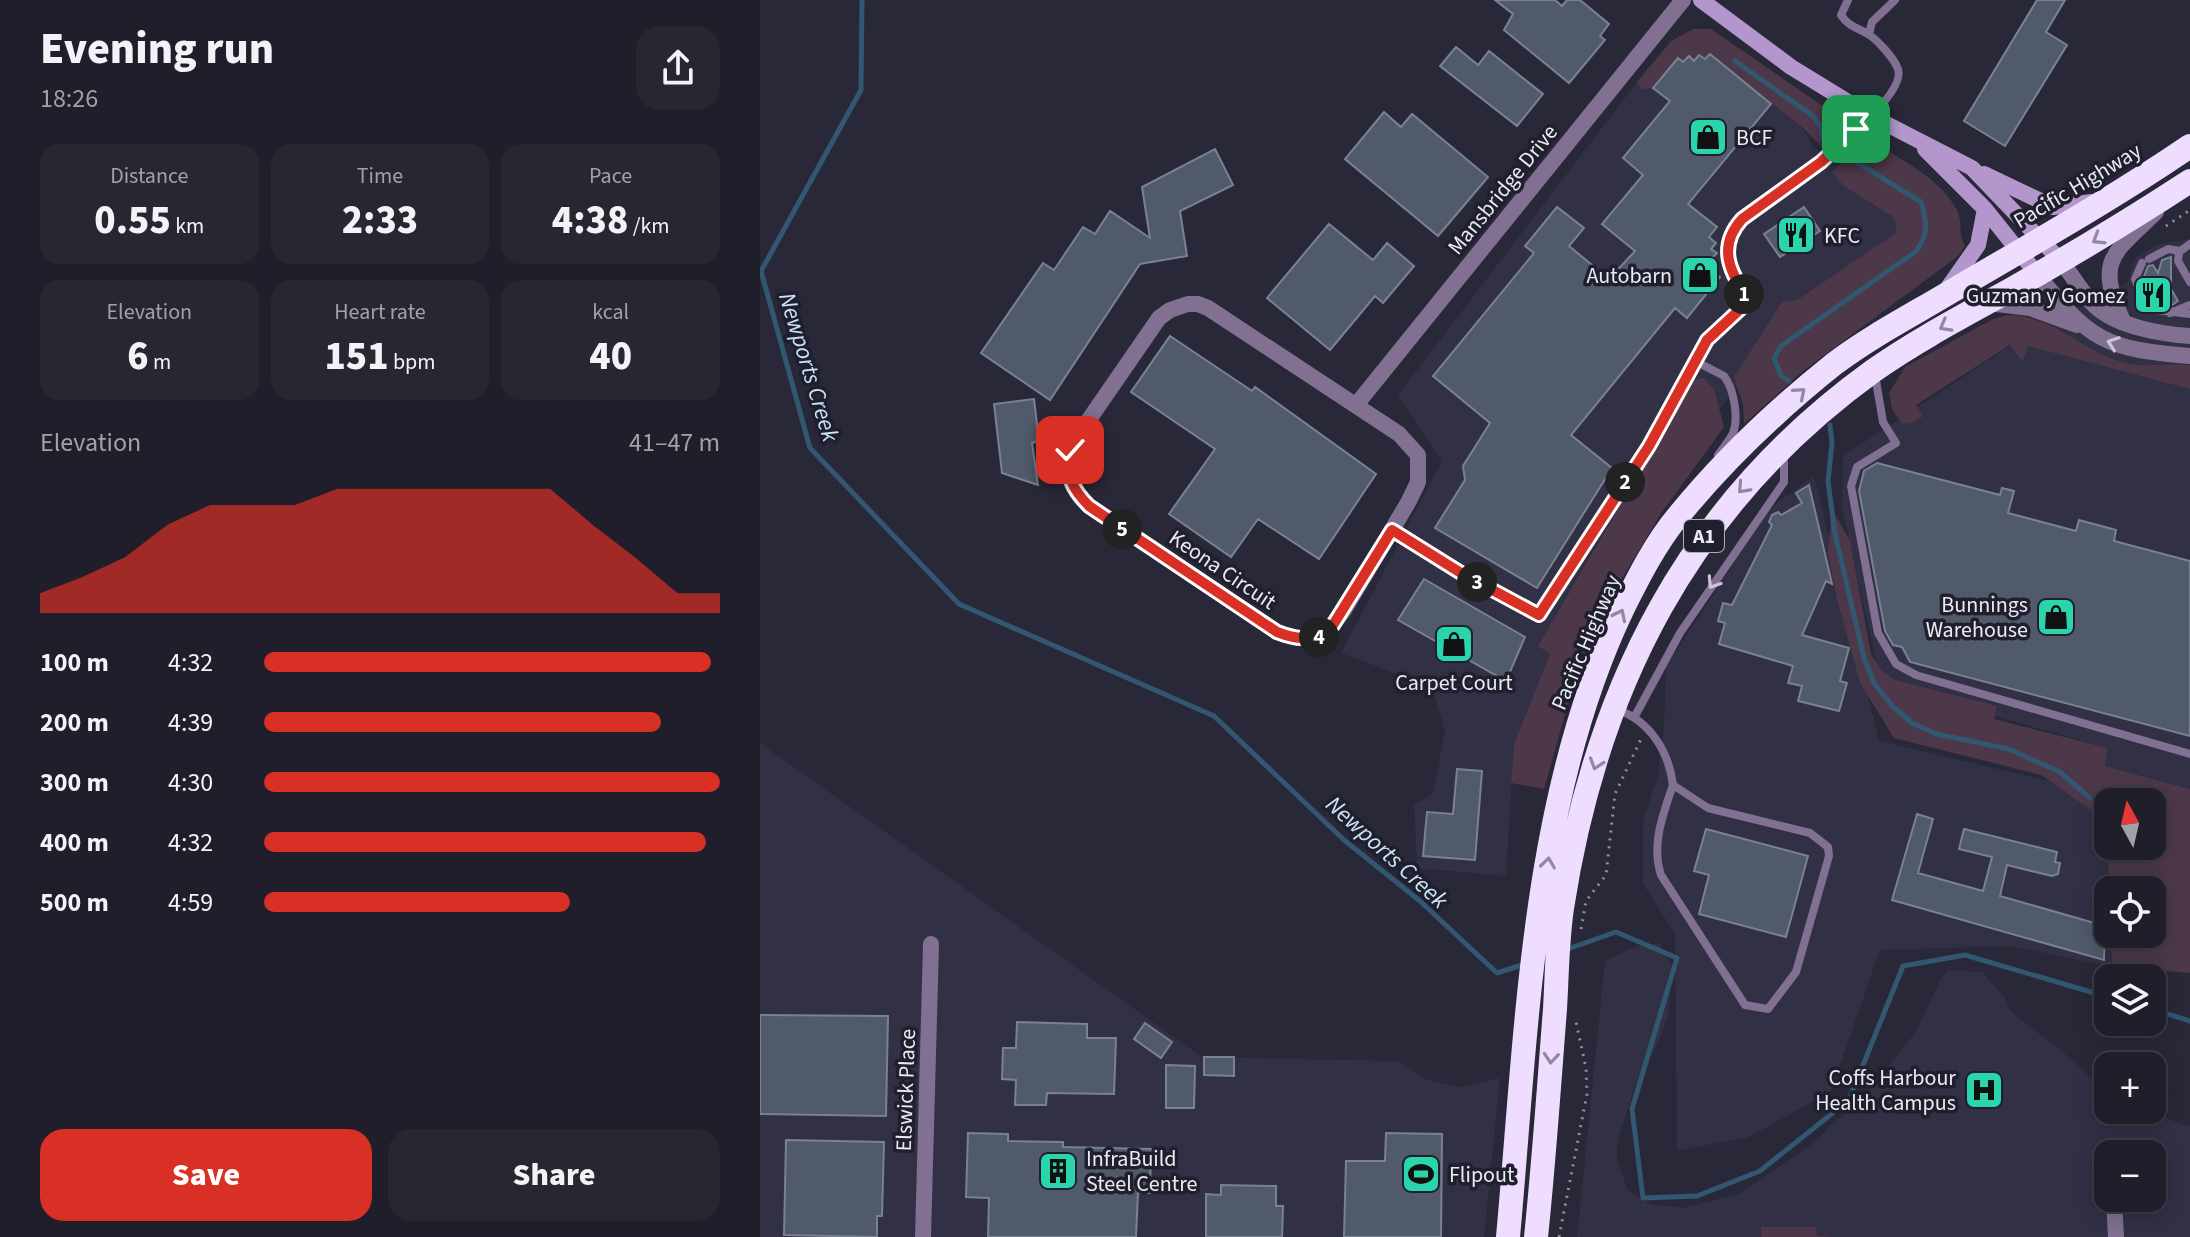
<!DOCTYPE html>
<html lang="en">
<head>
<meta charset="utf-8">
<style>
  :root { --surface:#1f1e2a; --page:#272732; --text:#f1f3f6; --muted:#a1a2a8; --line:#3c3c47; --accent:#d93025 }
  body { margin:0; font-family:"Source Sans 3",sans-serif; background:var(--page); color:var(--text); height:100vh; display:flex; flex-direction:column; font-size:30px; white-space:nowrap }
  * { box-sizing:border-box; margin:0 }
  p { font-size:26px; color:var(--muted) }
  .icon { flex:none; width:44px; height:44px; fill:none; stroke:currentColor; stroke-width:2; stroke-linecap:round; stroke-linejoin:round }
  .map { position:relative; flex:1; overflow:hidden }
  .panel { display:flex; flex-direction:column; background:var(--surface); width:760px }
  .panel>* { flex:none }
  .needle { width:52px; rotate:352deg }
  .controls { position:absolute; left:1334px; top:788px; display:grid; gap:16px }
  .controls a { display:grid; place-items:center; width:72px; height:72px; border-radius:16px; background:var(--surface); box-shadow:0 4px 20px #0003,0 0 0 2px var(--line); font-size:40px }
  .pin { position:absolute; display:grid; place-items:center; width:68px; height:68px; color:#fff; margin:-34px; border-radius:16px; box-shadow:0 4px 12px #0006 }
  .km { position:absolute; width:40px; height:40px; margin:-20px; border-radius:50%; background:#222; color:#fff; font-size:22px; line-height:40px; text-align:center }
  .round { display:grid; place-items:center; flex:none; width:84px; height:84px; border-radius:24px; background:var(--page) }
  .summary { display:flex; align-items:center; justify-content:space-between; height:136px; padding:0 40px }
  h1 { font-size:44px; font-weight:800; line-height:60px }
  .stats { display:grid; grid-template-columns:repeat(3,1fr); gap:12px; height:136px; padding:8px 40px }
  .stats div { display:grid; align-content:center; border-radius:20px; background:var(--page); text-align:center }
  .stats b { font-size:40px; font-weight:800 }
  .stats small { font-size:22px; font-weight:400 }
  .stats p { font-size:22px }
  .chart { height:224px; padding:16px 40px }
  .chart p { display:flex; justify-content:space-between }
  .chart svg { width:100%; height:144px; margin-top:8px; fill:var(--accent); opacity:.7 }
  .primary-button { display:flex; gap:16px; margin-top:auto; padding:16px 40px }
  .primary-button a { flex:1; height:92px; border-radius:24px; background:var(--accent); color:#fff; font-size:32px; font-weight:800; line-height:92px; text-align:center }
  .primary-button a+a { background:var(--page); color:var(--text) }
  ul { padding:0 40px; list-style:none; font-size:26px }
  li { display:grid; grid-template-columns:128px 96px 1fr; align-items:center; height:60px }
  li i { height:20px; border-radius:10px; background:var(--accent) }
  main { display:flex; flex:1; min-height:0 }
  .map>svg:first-child { display:block }
</style>
</head>
<body>
<main>
<section class="panel">
<div class="summary"><div><h1>Evening run</h1><p>18:26</p></div><a class="round"><svg class="icon" aria-label="share" viewBox="0 0 24 24"><path d="M12 15V3M7 8l5-5 5 5M5 13v7h14v-7"/></svg></a></div>
<div class="stats">
<div><p>Distance</p><b>0.55<small> km</small></b></div>
<div><p>Time</p><b>2:33</b></div>
<div><p>Pace</p><b>4:38<small> /km</small></b></div>
</div>
<div class="stats">
<div><p>Elevation</p><b>6<small> m</small></b></div>
<div><p>Heart rate</p><b>151<small> bpm</small></b></div>
<div><p>kcal</p><b>40</b></div>
</div>
<div class="chart"><p><span>Elevation</span>41–47 m</p>
<svg viewBox="0 0 160 44" preserveAspectRatio="none"><path d="M0 44V38L10 33L20 27L30 17L40 11L50 11L60 11L70 6L80 6L90 6L100 6L110 6L120 6L130 17L140 27L150 38L160 38V44z"/></svg>
</div>
<ul>
<li><b>100 m</b>4:32<i style="width:98%"></i></li>
<li><b>200 m</b>4:39<i style="width:87%"></i></li>
<li><b>300 m</b>4:30<i style="width:100%"></i></li>
<li><b>400 m</b>4:32<i style="width:97%"></i></li>
<li><b>500 m</b>4:59<i style="width:67%"></i></li>
</ul>
<div class="primary-button"><a>Save</a><a>Share</a></div>
</section>
<div class="map">
<svg width="1430" height="1237" viewBox="0 0 1430 1237">
  <rect width="100%" height="100%" fill="#292838"/>
  <path fill="#313045" fill-rule="evenodd" d="M934 35 1042 127 1053 146 1134 201 1153 226 1004 358 853 529 754 744 746 876 657 868 654 804 673 794 685 731 672 687 581 653 682 461 638 395 877 82Z
    M1430 239V789L1345 766 1348 748 1216 711 1120 679 1082 509 1083 456 1286 322 1367 283 1375 258 1399 244Z
    M1054 476 1119 741 1289 781 1346 820 1348 934H1351L1352 967 1251 946 1120 950 1071 1091 987 1138 917 1150 915 934 883 884V822L898 775 904 726 906 667 1008 510Z
    M0 743 442 1057 639 1061 667 1080 701 1087 740 1078 724 1237H0Z
    M899 943 912 967 908 1015 897 1046 878 1077 858 1140 857 1160 868 1190 890 1204 925 1208 981 1193 1055 1142 1073 1122 1095 1107 1155 1033 1181 979 1188 970 1222 972 1246 999 1250 1011 1304 1053 1348 1094V1110H1384L1430 1127V1237H817L845 961 874 947ZM1348 1154H1392V1198H1348Z"/>
  <path fill="#4c3849" fill-rule="evenodd" d="M933 29H951L1083 120 1079 135 1062 147 1042 127 950 54 945 59 939 55 934 61 929 57 923 62 918 58 893 88 882 89 877 82 911 41Z
    M1109 140C1140 159 1179 177 1197 210 1203 222 1198 235 1205 246L1198 256 1043 371 984 424 983 404 974 377 1022 302 1037 300 1136 233 1135 218 1084 186 1072 173 1099 144Z
    M1248 315C1292 315 1321 350 1362 362 1385 369 1407 362 1430 365V389L1268 346 1263 362 1250 345 1156 405 1163 416 1152 423 1142 424 1132 409 1129 393 1145 367 1233 319Z
    M943 378 954 389 964 427 902 512 841 613 808 704 784 789 751 783 754 744 790 654 778 646 934 380Z
    M1076 516 1090 541 1111 654 1121 670 1135 680 1237 706 1234 719 1348 748 1345 766 1430 789V973L1352 967 1351 934H1392V890H1349L1345 820 1281 775 1134 738 1100 683 1077 599 1068 552 1071 518ZM1348 802H1392V846H1348Z
    M1001 1227H1056L1057 1236 1075 1237H967H1001Z"/>
  <g fill="none" stroke-linecap="round" stroke-linejoin="round">
    <path stroke="#315771" stroke-width="5" d="M102 0 101 90 1 271 50 448 199 604 454 716 584 840 660 901 737 973 765 964
      M975 61 1053 116 1061 127 1064 142 1161 202C1167 223 1169 235 1155 252L1021 346 1014 358 1021 376 1029 381
      M1070 425 1072 443 1068 481 1075 534 1104 658 1114 683 1133 707 1152 723 1176 734 1249 749 1300 772 1330 798
      M805 950 856 932 917 958 872 1109 883 1198 937 1196 1000 1171 1089 1100 1143 966 1205 955 1348 997
      M1392 1009 1430 1021"/>
  </g>
  <path fill="#515a6a" stroke="#798293" stroke-width="2" d="M735 0H795L802 6 807 0H820L849 24 840 36 845 40 809 83 744 30 753 14Z
    M1277 0H1305L1286 32 1307 45 1245 146 1204 121Z
    M696 47 718 65 729 51 783 94 757 126 680 66Z
    M950 54 1011 104 928 204 957 227 949 237 956 243 951 249 957 253 951 259 957 264 952 270 960 277 927 318 915 308 811 435 852 468 777 588 675 528 705 480 703 466 730 423 673 376 774 253 765 246 797 207 824 228 809 246 849 279 875 251 842 224 883 175 863 158 910 101 893 88 918 58 923 62 929 56 934 61 939 55 945 59Z
    M624 112 641 127 652 114 728 177 678 236 585 159Z
    M455 149 473 185 420 211 427 256 380 264 290 400 221 353 283 263 294 270 323 227 335 234 350 211 390 238 382 187Z
    M1044 207 1060 231 1020 257 1004 234Z
    M569 224 613 260 627 243 654 266 623 303 615 296 570 350 507 298Z
    M1411 257V289L1418 301 1412 305 1400 303 1389 296 1383 279 1388 266 1393 265 1398 273 1402 260Z
    M410 336 492 391 495 387 616 474 559 559 498 519 471 557 409 514 455 449 371 392Z
    M274 399 279 441 272 443 278 485 242 473 234 404Z
    M1117 463 1240 495 1242 488 1254 491 1248 513 1316 531 1319 520 1356 530 1354 541 1430 561V736L1150 662 1142 647 1133 645 1125 631 1099 491 1104 471Z
    M1049 485 1072 584 1066 581 1042 635 1089 648 1080 681 1087 683 1079 711 1038 701 1042 686 1028 683 1033 666 959 644 965 623 958 621 963 603 972 605 1012 525 1009 522 1012 515 1018 512 1021 515 1042 503 1036 493Z
    M664 579 765 637 746 681 638 620Z
    M697 769 722 771 715 860 663 856 667 812 693 814Z
    M1157 814 1173 819 1158 873 1223 891 1232 857 1199 849 1204 829 1297 852 1295 862 1300 863 1298 874 1292 876 1247 865 1240 896 1345 926 1344 960 1132 900Z
    M946 829 1048 856 1026 937 939 914 949 875 934 871Z
    M0 1015 128 1016 126 1116 0 1114Z
    M257 1022 327 1024V1038H356L354 1094 287 1093 286 1105H255L256 1080 242 1079 243 1048H256Z
    M385 1023 412 1042 401 1058 374 1039Z
    M444 1057H474V1076L444 1075Z
    M406 1065 435 1066 434 1108H406Z
    M208 1133 248 1134V1141L303 1142V1147L391 1149 390 1193H378L376 1237H228L229 1198 206 1197Z
    M626 1133 682 1134 681 1237H584L586 1161H625Z
    M26 1140 124 1142 122 1216H117V1237L24 1235Z
    M461 1185 516 1186V1206H523L522 1237H446V1194L461 1195Z"/>
  <g fill="none" stroke-linecap="round" stroke-linejoin="round">
    <path stroke="#92929f" stroke-width="3" stroke-dasharray="2 6" stroke-linecap="butt" d="M1406 226 1430 210
      M821 929 826 901 846 875 855 794 881 739
      M799 1237 827 1094 826 1068 815 1017"/>
    <path stroke="#817091" stroke-width="8" d="M1109 34 1112 22 1135 0
      M1430 244 1419 252 1418 261 1430 282
      M1389 259 1408 249 1420 251
      M1382 263 1375 279 1382 296
      M1387 303 1397 310 1430 314
      M1410 313 1430 305
      M937 362 964 376C974 389 979 418 973 433 969 441 963 448 958 455
      M1115 375 1123 422 1136 443 1097 467 1091 486 1118 633 1136 664 1156 675 1430 754
      M632 530 701 573 779 615 889 446 947 340 989 301C971 273 956 248 982 219 1009 200 1150 103 1138 69 1134 58 1116 38 1106 33 1096 27 1088 26 1081 15L1088 0
      M858 710C890 721 909 752 913 785L948 808 1050 833 1068 847 1069 856 1036 972 1008 1009 985 1005 901 875C891 845 903 814 913 785
      M875 716 920 633 1024 482V456"/>
    <path stroke="#817091" stroke-width="16" d="M1301 261C1312 275 1322 293 1335 306 1358 327 1401 334 1430 336
      M1277 274C1330 341 1345 349 1430 356
      M1228 303 1270 308 1317 325
      M428 304H438L448 308 639 434 658 455V482L649 501 584 610C563 639 550 645 517 632L329 506C304 482 302 464 319 434L399 318 410 310Z
      M1363 321C1335 259 1353 254 1396 212
      M596 405 923 0
      M1354 1198 1356 1237
      M163 1237 171 944"/>
    <path stroke="#b396cc" stroke-width="16" d="M941 0 1031 67 1111 116 1212 168 1301 261
      M1165 149 1225 209 1277 274
      M1224 174 1293 207 1332 202
      M1187 289 1218 245 1225 209"/>
    <path stroke="#edf" stroke-width="24" d="M748 1237C767 1030 772 799 862 610 878 578 896 542 919 515 964 460 1019 408 1074 364 1111 336 1152 315 1192 291 1272 244 1354 198 1430 146
      M776 1237C784 1161 789 1085 795 1009 797 976 797 942 802 908 836 687 929 504 1113 371 1157 340 1205 315 1252 289 1312 255 1372 219 1430 181"/>
  </g>
  <defs><path id="oneway-chevron" d="M-2-3.5L2.5 0L-2 3.5" fill="none" stroke-width="1.6" stroke-linecap="round" stroke-linejoin="round" transform="scale(2)"/></defs>
  <g stroke="#9188a1">
    <use href="#oneway-chevron" transform="translate(1338 239) rotate(148)"/>
    <use href="#oneway-chevron" transform="translate(1185 326) rotate(151)"/>
    <use href="#oneway-chevron" transform="translate(1040 393) rotate(-41)"/>
    <use href="#oneway-chevron" transform="translate(983 488) rotate(133)"/>
    <use href="#oneway-chevron" transform="translate(860 615) rotate(-64)"/>
    <use href="#oneway-chevron" transform="translate(836 764) rotate(108)"/>
    <use href="#oneway-chevron" transform="translate(788 863) rotate(-82)"/>
    <use href="#oneway-chevron" transform="translate(791 1058) rotate(95)"/>
  </g>
  <g stroke="#cac5d7">
    <use href="#oneway-chevron" transform="translate(1353 343) rotate(-160)"/>
    <use href="#oneway-chevron" transform="translate(953 583) rotate(123)"/>
  </g>
  <g fill="none" stroke-linecap="round" stroke-linejoin="round">
    <defs>
      <path id="route" d="M310 450C305 474 312 489 329 506L517 632C540 641 554 641 573 625L632 530 701 573 779 615 889 446 947 340 989 301C971 273 956 248 982 219L1061 162 1096 129"/>
    </defs>
    <use href="#route" stroke="#fff" stroke-width="16"/>
    <use href="#route" stroke="#d93025" stroke-width="10"/>
  </g>
  <defs>
    <symbol id="shop-square" viewBox="-11 -11 22 22"><rect x="-9" y="-9" width="18" height="18" rx="4" fill="#2ad5ac" stroke="#1f1f2e"/><path d="M-5-2.5h2.3a2.7 3.5 0 0 1 5.4 0H5L5.5 6h-11ZM-1.5-2.5h3a1.5 2.3 0 0 0-3 0Z" fill="#111"/></symbol>
    <symbol id="restaurant-square" viewBox="-11 -11 22 22"><rect x="-9" y="-9" width="18" height="18" rx="4" fill="#2ad5ac" stroke="#1f1f2e"/><path d="M-5-6h1v4h1v-4h1v4h1v-4h1v5L-1.5 .5V6h-2V.5L-5-1ZM5-6V6H3V1.5H1.5Q1.5-4 5-6Z" fill="#111"/></symbol>
    <symbol id="hospital-square" viewBox="-11 -11 22 22"><rect x="-9" y="-9" width="18" height="18" rx="4" fill="#2ad5ac" stroke="#1f1f2e"/><path d="M-5-5h3v3.5h4V-5h3V5h-3V1.5h-4V5h-3Z" fill="#111"/></symbol>
    <symbol id="building-square" viewBox="-11 -11 22 22"><rect x="-9" y="-9" width="18" height="18" rx="4" fill="#2ad5ac" stroke="#1f1f2e"/><path d="M-4-6H4V6H1V3H-1V6H-4ZM-2.5-4.3h1.7v1.8h-1.7ZM.8-4.3h1.7v1.8H.8ZM-2.5-1h1.7V.8h-1.7ZM.8-1h1.7V.8H.8Z" fill="#111"/></symbol>
    <symbol id="stadium-square" viewBox="-11 -11 22 22"><rect x="-9" y="-9" width="18" height="18" rx="4" fill="#2ad5ac" stroke="#1f1f2e"/><path d="M0-5a6.5 5 0 1 0 0 10a6.5 5 0 1 0 0-10ZM-3.5-1.8h7v3.6h-7Z" fill="#111"/></symbol>
  </defs>
  <g fill-rule="evenodd">
    <use href="#shop-square" x="926" y="115" width="44" height="44"/>
    <use href="#restaurant-square" x="1014" y="213" width="44" height="44"/>
    <use href="#shop-square" x="918" y="253" width="44" height="44"/>
    <use href="#restaurant-square" x="1371" y="273" width="44" height="44"/>
    <use href="#shop-square" x="1274" y="595" width="44" height="44"/>
    <use href="#shop-square" x="672" y="622" width="44" height="44"/>
    <use href="#hospital-square" x="1202" y="1068" width="44" height="44"/>
    <use href="#building-square" x="276" y="1149" width="44" height="44"/>
    <use href="#stadium-square" x="639" y="1152" width="44" height="44"/>
  </g>
  <g text-anchor="middle" stroke-width="7" stroke-linejoin="round" paint-order="stroke">
    <rect fill="#1f1f2e" stroke="#adadb9" stroke-width="2" x="924" y="520" width="40" height="32" rx="6"/>
    <g font-size="20" font-weight="bold" fill="#eaeaf5">
      <text x="944" y="543">A1</text>
    </g>
    <g font-size="22" fill="#eaeaf5" stroke="#1f1f2e" text-anchor="start">
      <text x="976" y="145">BCF</text>
      <text x="1064" y="243">KFC</text>
      <text x="912" y="283" text-anchor="end">Autobarn</text>
      <text x="1365" y="303" text-anchor="end">Guzman y Gomez</text>
      <text x="1268" y="612" text-anchor="end">Bunnings<tspan x="1268" dy="25">Warehouse</tspan></text>
      <text x="694" y="690" text-anchor="middle">Carpet Court</text>
      <text x="1196" y="1085" text-anchor="end">Coffs Harbour<tspan x="1196" dy="25">Health Campus</tspan></text>
      <text x="326" y="1166">InfraBuild<tspan x="326" dy="25">Steel Centre</tspan></text>
      <text x="689" y="1182">Flipout</text>
    </g>
    <g font-size="22" fill="#eaeaf5" stroke="#1f1f2e">
      <text transform="translate(1317 185) rotate(-31)" y="8">Pacific Highway</text>
      <text transform="translate(742 189) rotate(-51)" y="8">Mansbridge Drive</text>
      <text transform="translate(463 569) rotate(34)" y="8">Keona Circuit</text>
      <text transform="translate(825 642) rotate(-67)" y="8">Pacific Highway</text>
      <text transform="translate(145 1090) rotate(-88)" y="8">Elswick Place</text>
    </g>
    <g font-size="24" font-style="italic" fill="#cbe4f6" stroke="#1f1f2e">
      <text transform="translate(49 367) rotate(73)" y="8">Newports Creek</text>
      <text transform="translate(627 852) rotate(42)" y="8">Newports Creek</text>
    </g>
  </g>
</svg>
<div class="controls">
<a><svg class="needle" viewBox="-14 -14 28 28"><path d="M0-13l5 13h-10z" fill="#e53935"/><path d="M0 13l5-13h-10z" fill="#a1a2a8"/></svg></a>
<a><svg class="icon" aria-label="locate" viewBox="0 0 24 24"><circle cx="12" cy="12" r="6"/><path d="M12 2v4M12 18v4M2 12h4M18 12h4"/></svg></a>
<a><svg class="icon" aria-label="layers" viewBox="0 0 24 24"><path d="M12 4l9 5-9 5-9-5zM3 14l9 5 9-5"/></svg></a>
<a>+</a>
<a>−</a>
</div>
<div class="pin" style="left:1096px;top:129px;background:#1e9e55"><svg class="icon" aria-label="arrive" viewBox="0 0 24 24"><path d="M6 21V4h12l-3 4 3 4H6"/></svg></div>
<div class="pin" style="left:310px;top:450px;background:#d93025"><svg class="icon" aria-label="check" viewBox="0 0 24 24"><path d="M5 12l5 5 9-10"/></svg></div>
<b class="km" style="left:984px;top:294px">1</b>
<b class="km" style="left:865px;top:482px">2</b>
<b class="km" style="left:717px;top:582px">3</b>
<b class="km" style="left:559px;top:637px">4</b>
<b class="km" style="left:362px;top:529px">5</b>
</div>
</main>
</body>
</html>
